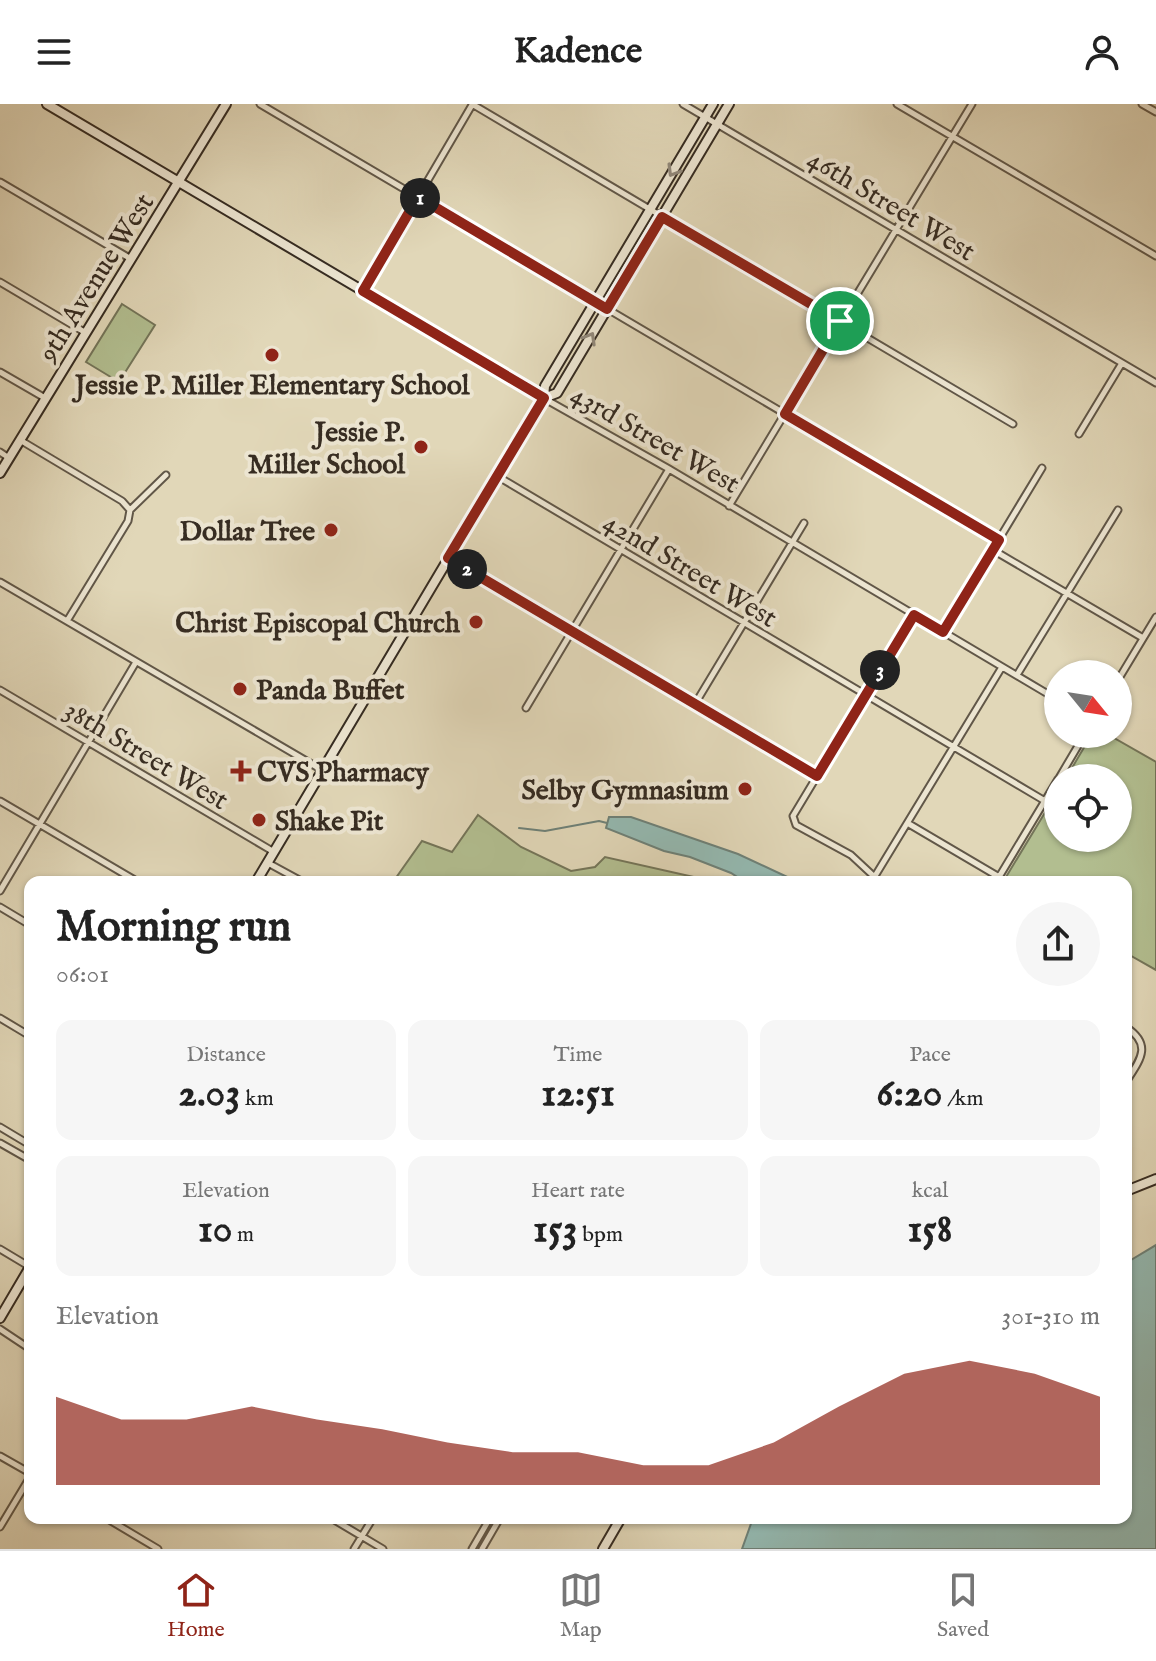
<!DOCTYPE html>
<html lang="en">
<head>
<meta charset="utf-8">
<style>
  :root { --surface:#fff; --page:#f6f6f6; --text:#222; --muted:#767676; --line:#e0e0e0; --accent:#8f2418 }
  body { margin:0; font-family:"IM FELL English",serif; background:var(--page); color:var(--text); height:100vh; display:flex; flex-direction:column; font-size:30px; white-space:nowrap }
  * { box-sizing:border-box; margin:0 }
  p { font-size:26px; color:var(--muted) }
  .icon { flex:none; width:44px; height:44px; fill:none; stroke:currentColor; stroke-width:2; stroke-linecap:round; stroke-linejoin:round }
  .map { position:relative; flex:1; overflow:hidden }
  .side { position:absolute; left:24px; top:772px; width:1108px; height:648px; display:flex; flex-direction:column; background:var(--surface); border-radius:16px; box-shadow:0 2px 6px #0004 }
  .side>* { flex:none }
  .needle { width:52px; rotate:120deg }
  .controls { position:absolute; left:1044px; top:556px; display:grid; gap:16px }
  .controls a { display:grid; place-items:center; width:88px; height:88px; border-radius:50%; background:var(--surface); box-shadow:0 2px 6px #0004; font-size:40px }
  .pin { position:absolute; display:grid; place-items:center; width:68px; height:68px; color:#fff; margin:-34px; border:4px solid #fff; border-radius:50%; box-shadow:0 2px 8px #0007 }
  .km { position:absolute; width:40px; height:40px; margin:-20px; border-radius:50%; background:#222; color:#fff; font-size:22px; line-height:40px; text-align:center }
  .round { display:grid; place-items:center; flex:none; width:84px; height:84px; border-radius:42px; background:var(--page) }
  .overview { display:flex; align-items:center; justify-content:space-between; height:136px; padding:0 32px }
  h1 { font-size:44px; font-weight:800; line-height:60px }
  .figures { display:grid; grid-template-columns:repeat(3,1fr); gap:12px; height:136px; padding:8px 32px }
  .figures div { display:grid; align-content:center; border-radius:16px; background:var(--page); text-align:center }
  .figures b { font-size:40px; font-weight:800 }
  .figures small { font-size:22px; font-weight:400 }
  .figures p { font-size:22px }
  .chart { height:224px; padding:16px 32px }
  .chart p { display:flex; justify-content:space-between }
  .chart svg { width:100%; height:144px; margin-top:8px; fill:var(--accent); opacity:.7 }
  header { display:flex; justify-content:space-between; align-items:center; height:104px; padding:0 32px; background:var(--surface); font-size:36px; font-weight:800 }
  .tab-bar { display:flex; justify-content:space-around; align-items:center; height:112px; border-top:2px solid var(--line); background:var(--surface); font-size:22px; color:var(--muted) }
  .tab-bar a { display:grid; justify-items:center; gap:4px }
  .tab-bar .active { color:var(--accent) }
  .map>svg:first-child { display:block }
</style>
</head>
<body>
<header><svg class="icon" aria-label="menu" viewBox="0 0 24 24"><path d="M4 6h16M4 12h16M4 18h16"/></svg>Kadence<svg class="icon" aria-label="person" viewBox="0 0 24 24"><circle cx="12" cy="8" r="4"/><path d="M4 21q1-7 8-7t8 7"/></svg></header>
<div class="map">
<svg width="1156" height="1445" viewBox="0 0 1156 1445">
  <rect width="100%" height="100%" fill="#e1d7b8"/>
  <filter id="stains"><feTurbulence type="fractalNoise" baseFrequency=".0025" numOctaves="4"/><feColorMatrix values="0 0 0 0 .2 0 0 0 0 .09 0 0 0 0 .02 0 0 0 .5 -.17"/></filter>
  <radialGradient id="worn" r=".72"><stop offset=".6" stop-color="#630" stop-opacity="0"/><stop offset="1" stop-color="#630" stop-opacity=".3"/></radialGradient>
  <path fill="#b2be90" stroke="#747559" stroke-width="2" d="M122 200 155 221 119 278 86 258Z
    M1092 630H1107L1156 658V866L1126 849V778H1003L1058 687V734H1118V674H1066Z
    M478 711 521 743 571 767 595 763 605 753 716 778H393L422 737 452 748Z"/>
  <path fill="#94b9b1" stroke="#6e8178" stroke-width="2" d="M609 713H631L738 750 798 778H745L731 769 690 753 664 747 606 724Z
    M1156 1141V1445H742L753 1414H1126V1159Z"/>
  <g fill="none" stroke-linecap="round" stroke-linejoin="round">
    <path stroke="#6e8178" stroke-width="2" d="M519 724 545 727 599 717 607 719"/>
    <defs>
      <path id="street" d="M260 0 999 436
        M472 0 1013 320
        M683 0 1156 279
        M897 0 1156 152
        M1142 0 1156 8
        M0 78 131 155
        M0 178 86 229
        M363 187 472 1
        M0 268 45 294
        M545 295 669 365 1058 596
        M1079 330 1122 259
        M20 336 122 397 130 406
        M0 348 9 354
        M497 372 1045 697
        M729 402 972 0
        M130 406 166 371
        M993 446 1143 534
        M449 455 817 672
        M0 478 322 666
        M67 517 128 417 130 406
        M943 528 1042 364
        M1017 571 1118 406
        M1118 576 1156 513
        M0 586 274 748
        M695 600 804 419
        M526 604 669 365
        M1059 674 1085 630
        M0 697 138 778
        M909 720 999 773
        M268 759 303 778
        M875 772 1002 563
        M880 778 851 751 796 721 793 712 914 511
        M996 778 1058 675
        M0 787 136 558
        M0 803 30 821
        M0 914 30 932
        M1126 923C1153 941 1140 956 1126 978
        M0 1023 30 1041
        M0 1039 30 1056
        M0 1145 30 1163
        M0 1225 30 1245
        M0 1352 30 1369
        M106 1414 158 1445
        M331 1414 383 1445
        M0 1423 30 1373
        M354 1445 373 1414
        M472 1445 490 1414
        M482 1445 500 1414"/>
      <path id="secondary" d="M47 0 544 294
        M544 294 557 289 729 0
        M0 369 226 0
        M256 778 544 294 545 282 713 0
        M1126 1087 1156 1075
        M0 1214 30 1163
        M603 1445 621 1414"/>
    </defs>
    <use href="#street" stroke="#615748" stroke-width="9"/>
    <use href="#secondary" stroke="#362c22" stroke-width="12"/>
    <use href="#street" stroke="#ece5d1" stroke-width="5"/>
    <use href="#secondary" stroke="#ece5d1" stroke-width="8"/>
  </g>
  <defs><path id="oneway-chevron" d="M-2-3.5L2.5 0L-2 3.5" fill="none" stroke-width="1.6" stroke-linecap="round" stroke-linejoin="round" transform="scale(2)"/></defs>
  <g stroke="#91887a">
    <use href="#oneway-chevron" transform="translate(673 67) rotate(121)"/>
    <use href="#oneway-chevron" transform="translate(590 234) rotate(-60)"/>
  </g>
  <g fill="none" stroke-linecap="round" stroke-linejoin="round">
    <defs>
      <path id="route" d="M418 93 607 205 662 113 840 217 785 310 999 436 943 528 914 511 817 672 448 454 544 294 363 187Z"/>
    </defs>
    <use href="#route" stroke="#fff" stroke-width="16"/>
    <use href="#route" stroke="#8f2418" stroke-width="10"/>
  </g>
  <g fill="#8f2418" stroke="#ece5d1" stroke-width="3">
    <circle cx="272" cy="251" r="8"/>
    <circle cx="421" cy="343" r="8"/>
    <circle cx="331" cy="426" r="8"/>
    <circle cx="476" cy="518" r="8"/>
    <circle cx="240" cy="585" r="8"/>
    <path d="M237 655h8v8h8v8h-8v8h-8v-8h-8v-8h8z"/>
    <circle cx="745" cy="685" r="8"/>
    <circle cx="259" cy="716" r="8"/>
  </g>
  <g text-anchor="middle" stroke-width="8" stroke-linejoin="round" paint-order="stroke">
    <g font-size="28" fill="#362c22" stroke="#ece5d1">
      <text transform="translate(892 100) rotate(31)" y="10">46th Street West</text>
      <text transform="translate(95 173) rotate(-58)" y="10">9th Avenue West</text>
      <text transform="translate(656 334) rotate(30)" y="10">43rd Street West</text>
      <text transform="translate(691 465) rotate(31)" y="10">42nd Street West</text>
      <text transform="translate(147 650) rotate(31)" y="10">38th Street West</text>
    </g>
    <g font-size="28" font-weight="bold" fill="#362c22" stroke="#ece5d1" text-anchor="end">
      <text x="272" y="290" text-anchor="middle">Jessie P. Miller Elementary School</text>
      <text x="405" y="337">Jessie P.<tspan x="405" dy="32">Miller School</tspan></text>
      <text x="315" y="436">Dollar Tree</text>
      <text x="460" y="528">Christ Episcopal Church</text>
      <text x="256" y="595" text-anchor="start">Panda Buffet</text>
      <text x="257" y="677" text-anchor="start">CVS Pharmacy</text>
      <text x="729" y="695">Selby Gymnasium</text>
      <text x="275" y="726" text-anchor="start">Shake Pit</text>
    </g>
  </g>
  <rect width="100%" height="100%" filter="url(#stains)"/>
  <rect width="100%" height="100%" fill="url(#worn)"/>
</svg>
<div class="controls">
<a><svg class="needle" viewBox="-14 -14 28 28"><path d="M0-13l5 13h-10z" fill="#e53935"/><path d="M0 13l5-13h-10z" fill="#767676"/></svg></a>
<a><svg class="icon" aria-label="locate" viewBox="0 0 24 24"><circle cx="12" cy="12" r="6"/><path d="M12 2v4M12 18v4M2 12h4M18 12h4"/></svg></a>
</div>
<div class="pin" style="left:840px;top:217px;background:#1e9e55"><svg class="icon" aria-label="arrive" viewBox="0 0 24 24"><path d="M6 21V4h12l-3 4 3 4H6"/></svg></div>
<b class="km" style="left:420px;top:94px">1</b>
<b class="km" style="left:467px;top:465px">2</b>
<b class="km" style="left:880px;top:566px">3</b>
<section class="side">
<div class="overview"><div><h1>Morning run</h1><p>06:01</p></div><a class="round"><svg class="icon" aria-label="share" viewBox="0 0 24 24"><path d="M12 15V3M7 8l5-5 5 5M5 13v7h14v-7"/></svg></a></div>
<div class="figures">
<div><p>Distance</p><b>2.03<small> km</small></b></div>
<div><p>Time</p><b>12:51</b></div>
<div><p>Pace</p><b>6:20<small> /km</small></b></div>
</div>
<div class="figures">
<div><p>Elevation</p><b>10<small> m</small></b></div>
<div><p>Heart rate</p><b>153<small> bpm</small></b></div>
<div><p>kcal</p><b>158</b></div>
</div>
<div class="chart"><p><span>Elevation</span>301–310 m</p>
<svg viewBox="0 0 160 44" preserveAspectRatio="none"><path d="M0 44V17L10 24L20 24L30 20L40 24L50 27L60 31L70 34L80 34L90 38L100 38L110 31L120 20L130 10L140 6L150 10L160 17V44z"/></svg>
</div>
</section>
</div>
<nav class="tab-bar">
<a class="active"><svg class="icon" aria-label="home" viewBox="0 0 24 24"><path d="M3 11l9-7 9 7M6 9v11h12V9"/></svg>Home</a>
<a><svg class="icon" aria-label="map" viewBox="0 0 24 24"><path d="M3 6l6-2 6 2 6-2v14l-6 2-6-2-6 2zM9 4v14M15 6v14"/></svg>Map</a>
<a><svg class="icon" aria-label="saved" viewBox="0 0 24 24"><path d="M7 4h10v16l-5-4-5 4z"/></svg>Saved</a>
</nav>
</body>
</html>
